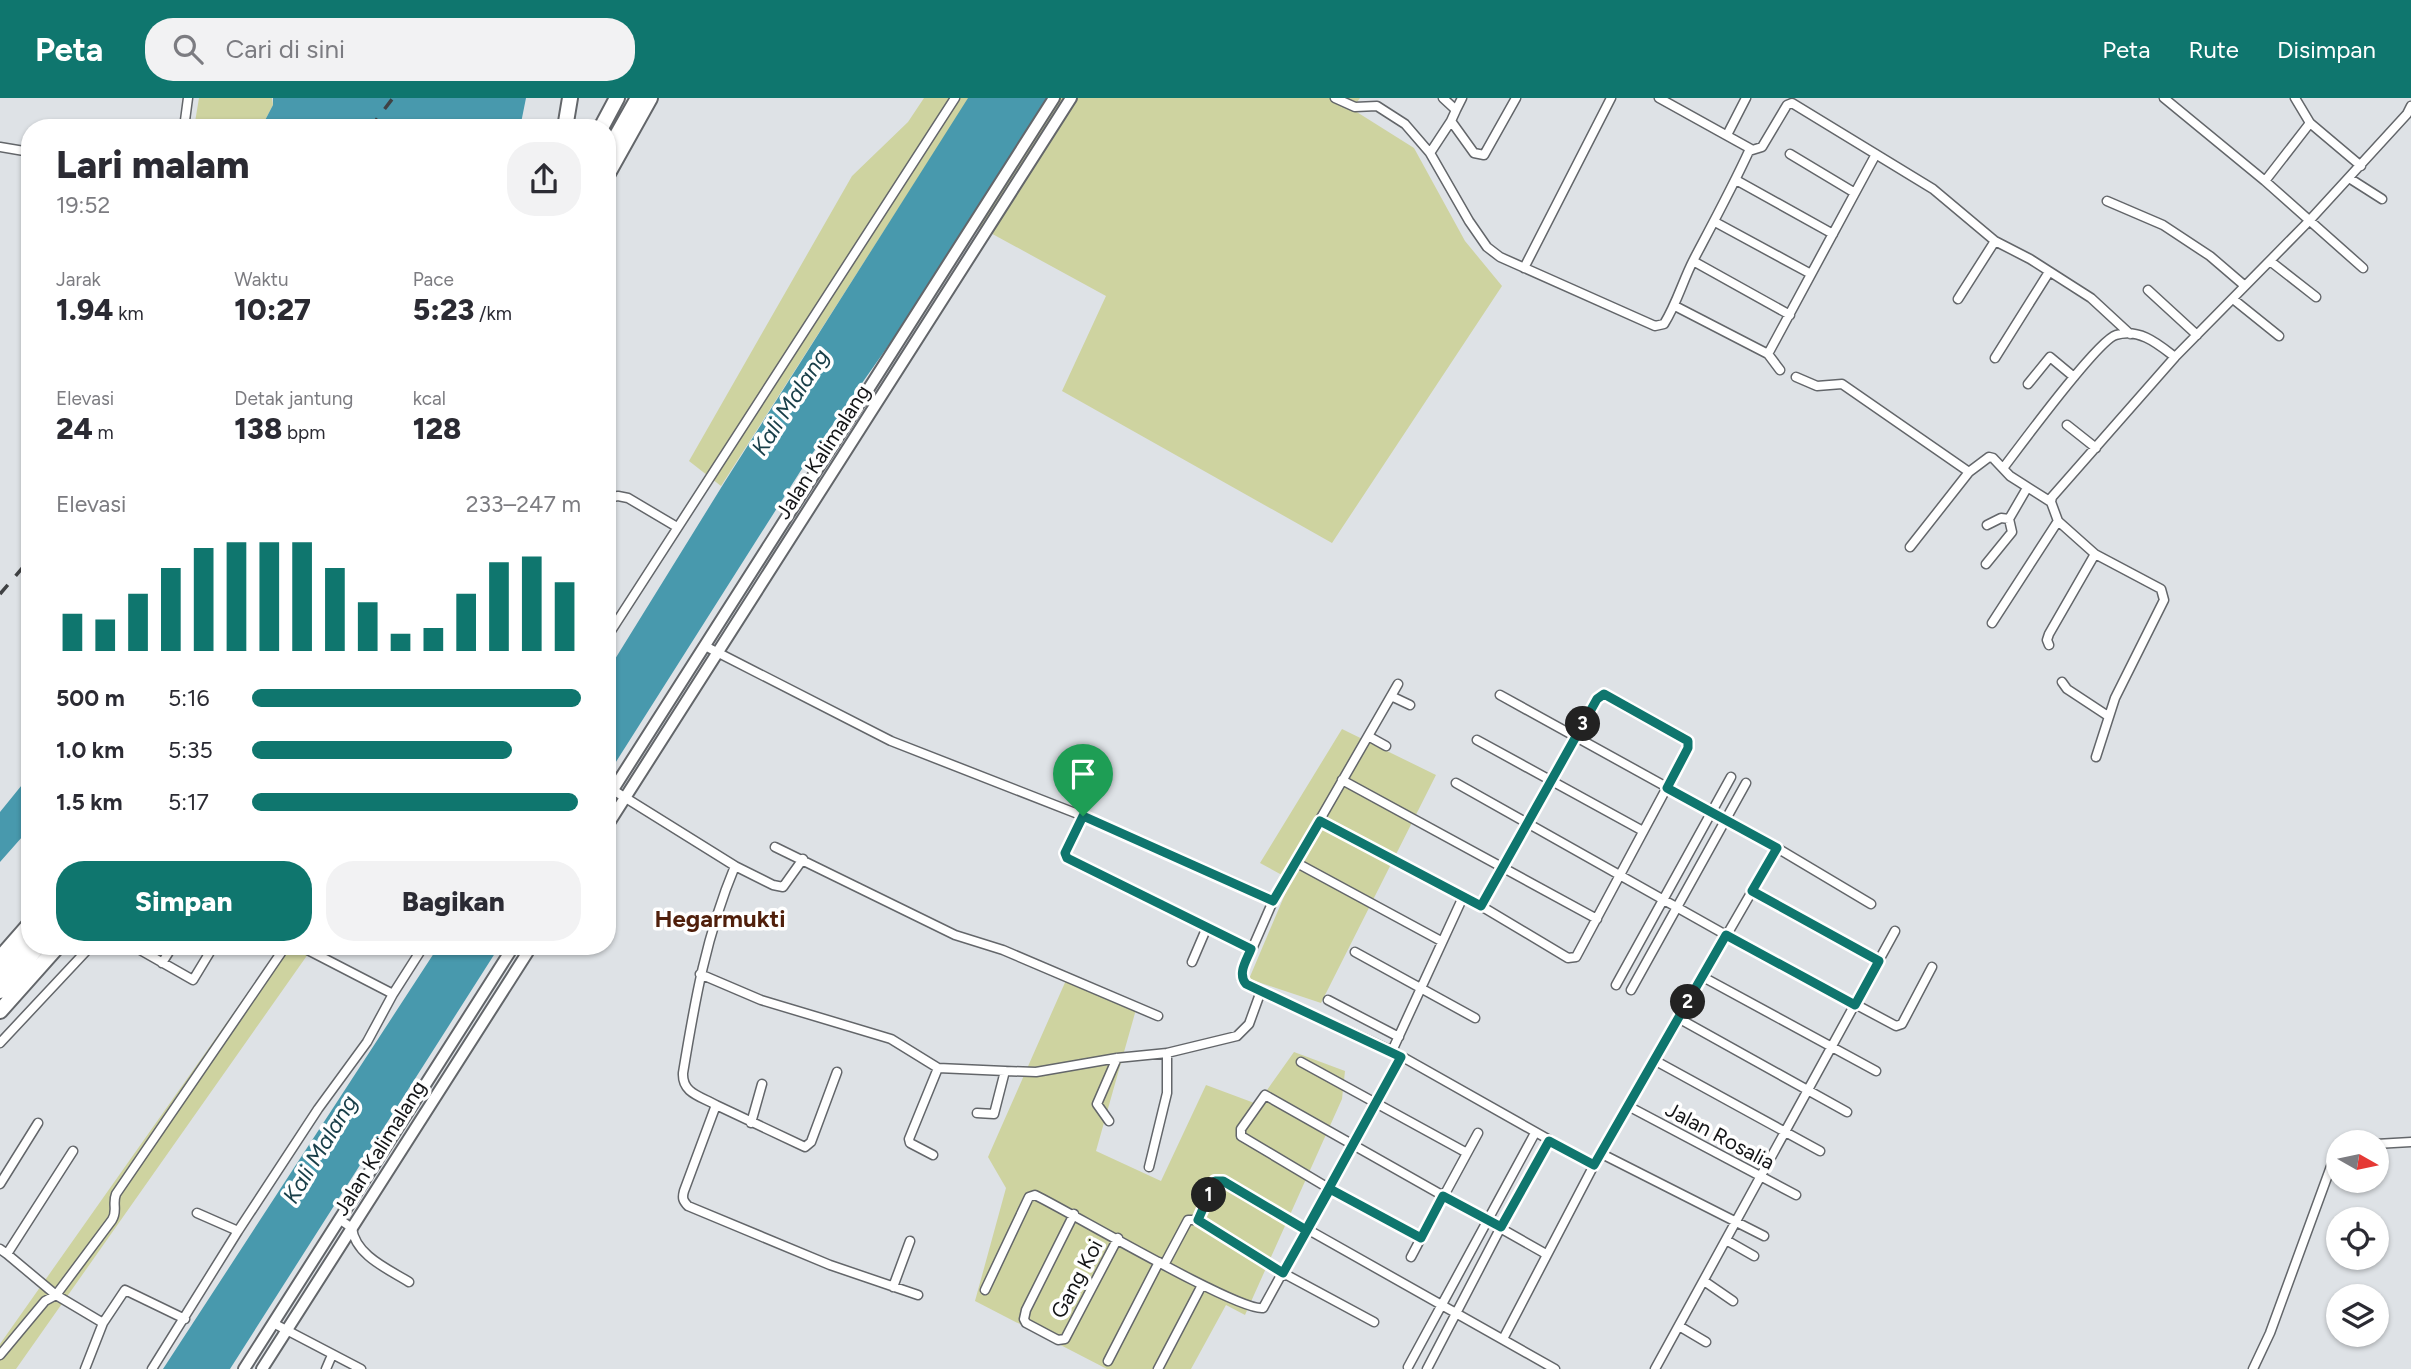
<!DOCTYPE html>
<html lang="id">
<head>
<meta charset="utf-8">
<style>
  :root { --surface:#fff; --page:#f2f2f3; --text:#2b2b33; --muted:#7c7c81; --accent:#0f766e }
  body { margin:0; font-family:Figtree,sans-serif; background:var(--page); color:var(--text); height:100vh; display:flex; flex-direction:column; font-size:26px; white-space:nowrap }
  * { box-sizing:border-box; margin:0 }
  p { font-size:23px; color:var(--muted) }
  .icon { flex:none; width:38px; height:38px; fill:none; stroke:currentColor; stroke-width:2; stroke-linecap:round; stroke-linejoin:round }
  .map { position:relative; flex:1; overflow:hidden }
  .side { position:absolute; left:21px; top:21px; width:595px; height:836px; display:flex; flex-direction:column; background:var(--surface); border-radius:28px; box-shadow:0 2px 5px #0004 }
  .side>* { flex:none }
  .needle { width:46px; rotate:99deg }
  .buttons { position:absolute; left:2326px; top:1032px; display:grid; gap:14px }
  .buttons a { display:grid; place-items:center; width:63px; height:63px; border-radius:50%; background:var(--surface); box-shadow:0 2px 5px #0004; font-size:35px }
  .pin { position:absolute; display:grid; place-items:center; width:60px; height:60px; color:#fff; margin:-72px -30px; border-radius:50% 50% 50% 0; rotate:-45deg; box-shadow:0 0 7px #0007 }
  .pin .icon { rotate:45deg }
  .km { position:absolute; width:35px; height:35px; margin:-18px; border-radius:50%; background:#222; color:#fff; font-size:19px; line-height:35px; text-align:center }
  .round { display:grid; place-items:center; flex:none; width:74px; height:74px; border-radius:28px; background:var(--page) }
  .overview { display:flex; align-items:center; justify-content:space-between; height:119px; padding:0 35px }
  h1 { font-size:38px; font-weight:800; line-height:52px }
  .figures { display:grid; grid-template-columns:repeat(3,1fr); gap:10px; height:119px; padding:7px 35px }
  .figures div { display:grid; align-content:center }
  .figures b { font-size:30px; font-weight:800 }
  .figures small { font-size:19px; font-weight:400 }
  .figures p { font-size:19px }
  .chart { height:196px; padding:14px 35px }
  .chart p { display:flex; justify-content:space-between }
  .chart svg { width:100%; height:126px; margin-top:7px; stroke:var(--accent); stroke-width:6 }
  .button { display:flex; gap:14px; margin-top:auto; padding:14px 35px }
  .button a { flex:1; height:80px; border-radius:28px; background:var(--accent); color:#fff; font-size:28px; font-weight:800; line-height:80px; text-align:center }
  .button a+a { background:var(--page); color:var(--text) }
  ul { padding:0 35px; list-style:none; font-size:23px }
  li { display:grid; grid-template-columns:112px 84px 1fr; align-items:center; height:52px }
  li i { height:18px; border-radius:9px; background:var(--accent) }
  header { display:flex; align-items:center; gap:42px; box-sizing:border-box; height:98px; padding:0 35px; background:var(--accent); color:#fff }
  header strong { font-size:33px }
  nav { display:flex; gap:38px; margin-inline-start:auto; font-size:24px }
  .search { width:490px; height:63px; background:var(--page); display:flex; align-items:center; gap:18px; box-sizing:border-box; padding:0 24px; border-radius:28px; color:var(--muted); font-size:26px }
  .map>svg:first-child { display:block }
</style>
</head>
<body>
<header>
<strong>Peta</strong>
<div class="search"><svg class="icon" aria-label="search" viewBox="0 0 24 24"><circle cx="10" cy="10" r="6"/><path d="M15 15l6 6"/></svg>Cari di sini</div>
<nav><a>Peta</a><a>Rute</a><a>Disimpan</a></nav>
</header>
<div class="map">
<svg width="2411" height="1271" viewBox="0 0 2411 1271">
  <rect width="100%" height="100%" fill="#dee2e6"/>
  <path fill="#ced3a0" d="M199 0H272L273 7 261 30H194Z
    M924 0H969L721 388 689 363 852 78 908 24Z
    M1054 0H1360L1352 11 1414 50 1465 143 1502 188 1332 445 1062 293 1106 198 976 127Z
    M1342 631 1436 677 1321 905 1249 881 1291 782 1260 765Z
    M280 849H313L16 1271H0V1246Z
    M1067 880 1137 908 1096 1053 1161 1083 1206 987 1257 1006 1294 954 1345 973 1342 1001 1245 1217 1226 1207 1191 1271H1107L975 1203 1006 1090 988 1059Z"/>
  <path fill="#4899ad" d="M273 0H526L520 30H261L273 7Z
    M968 0H1054L974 126 805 366 607 678V574L724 385Z
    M30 677V730L0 764V714Z
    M438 849H499L230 1271H163Z"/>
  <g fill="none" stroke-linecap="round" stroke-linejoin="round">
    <defs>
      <path id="minor" d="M1335 0 1355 9 1377 8 1405 26 1430 55 1469 123 1487 149 1500 159 1655 228 1664 226C1677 205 1683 182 1694 161 1713 125 1732 90 1749 53L1762 49 1787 7 1792 5 1933 91 1995 143 2030 161 2091 200 2130 236
        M1659 0 1751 51
        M2164 0 2265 83 2363 170
        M2295 0 2310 25 2361 68
        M1456 12 1462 0
        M1451 23 1474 55 1484 57 1516 0
        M184 30 188 0
        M1727 37 1746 0
        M0 49 30 54
        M1430 55 1451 23 1456 12 1443 0
        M1790 56 1855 95
        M2349 80 2382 101
        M1736 82 1833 136
        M2265 83 2310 25
        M2107 103 2163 127 2210 158 2245 188
        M1715 124 1811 176
        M1693 163 1790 217
        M2270 163 2316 199
        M1524 170 1611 0
        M2148 192 2197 237
        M1958 201 1995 143
        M2233 201 2279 238
        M1675 208 1768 256 1780 272
        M1768 256 1876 56
        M1995 260 2049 174
        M1796 279 1817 288 1842 286 1969 374
        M2028 286 2050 259 2074 279
        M2067 327 2096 350
        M2004 369C2020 348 2098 242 2116 237 2140 230 2158 246 2175 259
        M607 400 618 398 628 400 677 429
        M2051 404 2052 399 2175 259 2309 123 2407 16 2411 8
        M1987 427 2001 420 2009 421 2027 390
        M1910 449 1969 374 1989 359 1993 360 2010 378 2051 404 2058 423 2095 456 2161 491 2164 502 2115 600 2096 659
        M1986 466 2012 434 2009 421
        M1992 525 2058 423
        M607 539 955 0
        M2049 547 2047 542 2049 536 2095 456
        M705 548 891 643 1083 718 1273 803 1242 874V881L1246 886 1392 953 1594 1067
        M2062 584 2067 591 2108 618
        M1500 597 1777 750 1871 806
        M1391 598 1410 607
        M1368 638 1386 648
        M1477 642 1643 733
        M1342 682 1597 821
        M1456 685 1726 837 1896 928 1902 926 1932 869
        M613 692 735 768C706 838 695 902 683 975 682 995 700 998 716 1007L684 1093C682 1100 683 1103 688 1108L830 1167 918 1197
        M1083 718 1065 755 1067 760 1251 851
        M1320 723 1463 799
        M775 749 955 837 1003 852 1158 918
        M1295 764 1441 843
        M735 768 773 787 783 789 803 761
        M1752 793 1879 863
        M1273 803 1398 586
        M135 849 193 882 213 849
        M302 849 393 896
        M410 849 420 853
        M1355 854 1475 920
        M1192 864 1207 829
        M162 865 172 849
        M700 876 761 902 891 941 938 970 1005 973 1036 974 1117 960 1167 955 1237 938 1249 926 1261 893
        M1703 879 1876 973
        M1616 887 1731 679
        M1631 892 1746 685
        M1328 902 1399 939
        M1678 920 1847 1014
        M0 945 90 849
        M1392 953 1463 799 1481 808 1600 598 1604 596 1688 643V650L1576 859 1568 860 1481 808
        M1654 962 1820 1053
        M1301 964 1467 1055
        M716 1007 805 1049 811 1044 837 974
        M1628 1008 1796 1097
        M977 1015 994 1016 1005 973
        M1109 1023 1097 1006 1117 960
        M751 1025 762 986
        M2376 1046 2411 1044
        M1600 1055 1764 1138
        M933 1057 910 1045 909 1041 938 970
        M1149 1069 1167 995V955
        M0 1086 38 1025
        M197 1115 238 1133
        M1074 1116 1026 1212 1024 1221 1026 1225 1058 1242 1065 1241 1118 1140
        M339 1121 352 1130C355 1157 388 1171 409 1184
        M1198 1122 1215 1083 1220 1082 1555 1271
        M1421 1140 1478 1035
        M1726 1142 1754 1158
        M0 1151 7 1156 73 1053
        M7 1156 56 1197 103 1225
        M1411 1159 1421 1140 1330 1091 1241 1038V1031L1265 997 1546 1156
        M1164 1167 1188 1122H1198L1283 1175 1374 1224
        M1704 1183 1733 1203
        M893 1189 910 1143
        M985 1192 1029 1099 1035 1097C1070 1114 1239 1214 1263 1210L1401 959
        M273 1225 361 1271
        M1679 1228 1706 1244
        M1503 1241 1594 1067 1777 750
        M0 1257 45 1203 56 1197 112 1122C118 1113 112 1106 116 1096L285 849
        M1108 1263 1159 1164
        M1408 1269 1535 1035
        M85 1271 103 1225 125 1192 185 1221
        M152 1271 238 1133 318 1011 367 944 393 896 423 849
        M326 1271 332 1257
        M1158 1271 1202 1187
        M1427 1271 1501 1129 1549 1043
        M1655 1271 1895 833
        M2253 1271 2270 1235 2333 1063 2338 1055"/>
      <path id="secondary" d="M607 701 1054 0
        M607 728 1071 0
        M244 1271 513 849
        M262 1271 531 849"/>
      <path id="motorway" d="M565 30 570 0
        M601 30 617 0
        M607 55 638 0
        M607 77 650 0
        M0 860 30 826
        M0 876 30 843
        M0 893 38 849
        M0 913 57 849"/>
    </defs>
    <use href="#minor" stroke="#63666a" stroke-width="11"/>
    <use href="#secondary" stroke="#63666a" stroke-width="14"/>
    <use href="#motorway" stroke="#63666a" stroke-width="18"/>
    <use href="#minor" stroke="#fff" stroke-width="8"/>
    <use href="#secondary" stroke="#fff" stroke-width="10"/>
    <use href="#motorway" stroke="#fff" stroke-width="14"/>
    <path stroke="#404244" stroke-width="3.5" stroke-dasharray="12 12" stroke-linecap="butt" d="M370 30 393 0
      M0 496 30 461"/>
  </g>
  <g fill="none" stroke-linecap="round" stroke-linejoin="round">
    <defs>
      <path id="route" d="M1083 718 1065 755 1067 760 1251 851C1247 862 1237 875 1246 886L1401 959 1306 1132 1223 1083H1215L1198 1122 1283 1175 1330 1091 1421 1140 1443 1098 1501 1129 1549 1043 1594 1067 1726 837 1855 907 1879 863 1752 793 1777 750 1667 690 1688 650V643L1604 596 1597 601 1481 808 1320 723 1273 803 1083 718"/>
    </defs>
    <use href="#route" stroke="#fff" stroke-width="14"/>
    <use href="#route" stroke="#0f766e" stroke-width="9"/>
  </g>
  <g text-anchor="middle" stroke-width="7" stroke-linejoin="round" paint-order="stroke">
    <g font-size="21" fill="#131416" stroke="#fff">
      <text transform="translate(823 354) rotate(-57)" y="7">Jalan Kalimalang</text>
      <text transform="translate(1720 1038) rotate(28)" y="7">Jalan Rosalia</text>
      <text transform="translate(380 1050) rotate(-58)" y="7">Jalan Kalimalang</text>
      <text transform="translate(1077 1181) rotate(-62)" y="7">Gang Koi</text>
    </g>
    <g font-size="23" font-style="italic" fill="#183e48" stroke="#fff">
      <text transform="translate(790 304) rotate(-57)" y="8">Kali Malang</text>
      <text transform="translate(320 1051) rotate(-59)" y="8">Kali Malang</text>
    </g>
    <g font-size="24" font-weight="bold" fill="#501f0b" stroke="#fff">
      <text x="720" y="829">Hegarmukti</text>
    </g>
  </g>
</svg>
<div class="buttons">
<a><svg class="needle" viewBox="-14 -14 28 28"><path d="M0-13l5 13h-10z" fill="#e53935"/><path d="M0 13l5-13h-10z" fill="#7c7c81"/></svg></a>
<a><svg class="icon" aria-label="locate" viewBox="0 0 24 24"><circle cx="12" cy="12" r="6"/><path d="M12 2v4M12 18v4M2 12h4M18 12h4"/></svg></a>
<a><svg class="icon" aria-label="layers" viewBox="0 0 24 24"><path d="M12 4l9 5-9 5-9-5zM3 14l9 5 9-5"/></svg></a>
</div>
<div class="pin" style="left:1083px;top:718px;background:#1e9e55"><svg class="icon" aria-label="arrive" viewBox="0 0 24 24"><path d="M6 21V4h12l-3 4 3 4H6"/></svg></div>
<b class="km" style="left:1209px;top:1097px">1</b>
<b class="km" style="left:1688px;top:904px">2</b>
<b class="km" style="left:1583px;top:626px">3</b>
<section class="side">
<div class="overview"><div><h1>Lari malam</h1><p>19:52</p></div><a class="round"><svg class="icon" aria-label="share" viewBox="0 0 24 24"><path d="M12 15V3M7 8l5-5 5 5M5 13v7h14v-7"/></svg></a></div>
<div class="figures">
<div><p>Jarak</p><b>1.94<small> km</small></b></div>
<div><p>Waktu</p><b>10:27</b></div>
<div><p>Pace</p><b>5:23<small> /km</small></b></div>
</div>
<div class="figures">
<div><p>Elevasi</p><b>24<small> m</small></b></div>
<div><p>Detak jantung</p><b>138<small> bpm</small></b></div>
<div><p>kcal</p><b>128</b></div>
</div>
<div class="chart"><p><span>Elevasi</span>233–247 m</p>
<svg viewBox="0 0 160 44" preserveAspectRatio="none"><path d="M5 44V31M15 44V33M25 44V24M35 44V15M45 44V8M55 44V6M65 44V6M75 44V6M85 44V15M95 44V27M105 44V38M115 44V36M125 44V24M135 44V13M145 44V11M155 44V20"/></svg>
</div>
<ul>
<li><b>500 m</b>5:16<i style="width:100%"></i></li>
<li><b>1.0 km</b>5:35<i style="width:79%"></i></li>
<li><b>1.5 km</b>5:17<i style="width:99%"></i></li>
</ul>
<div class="button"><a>Simpan</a><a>Bagikan</a></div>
</section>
</div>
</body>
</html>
